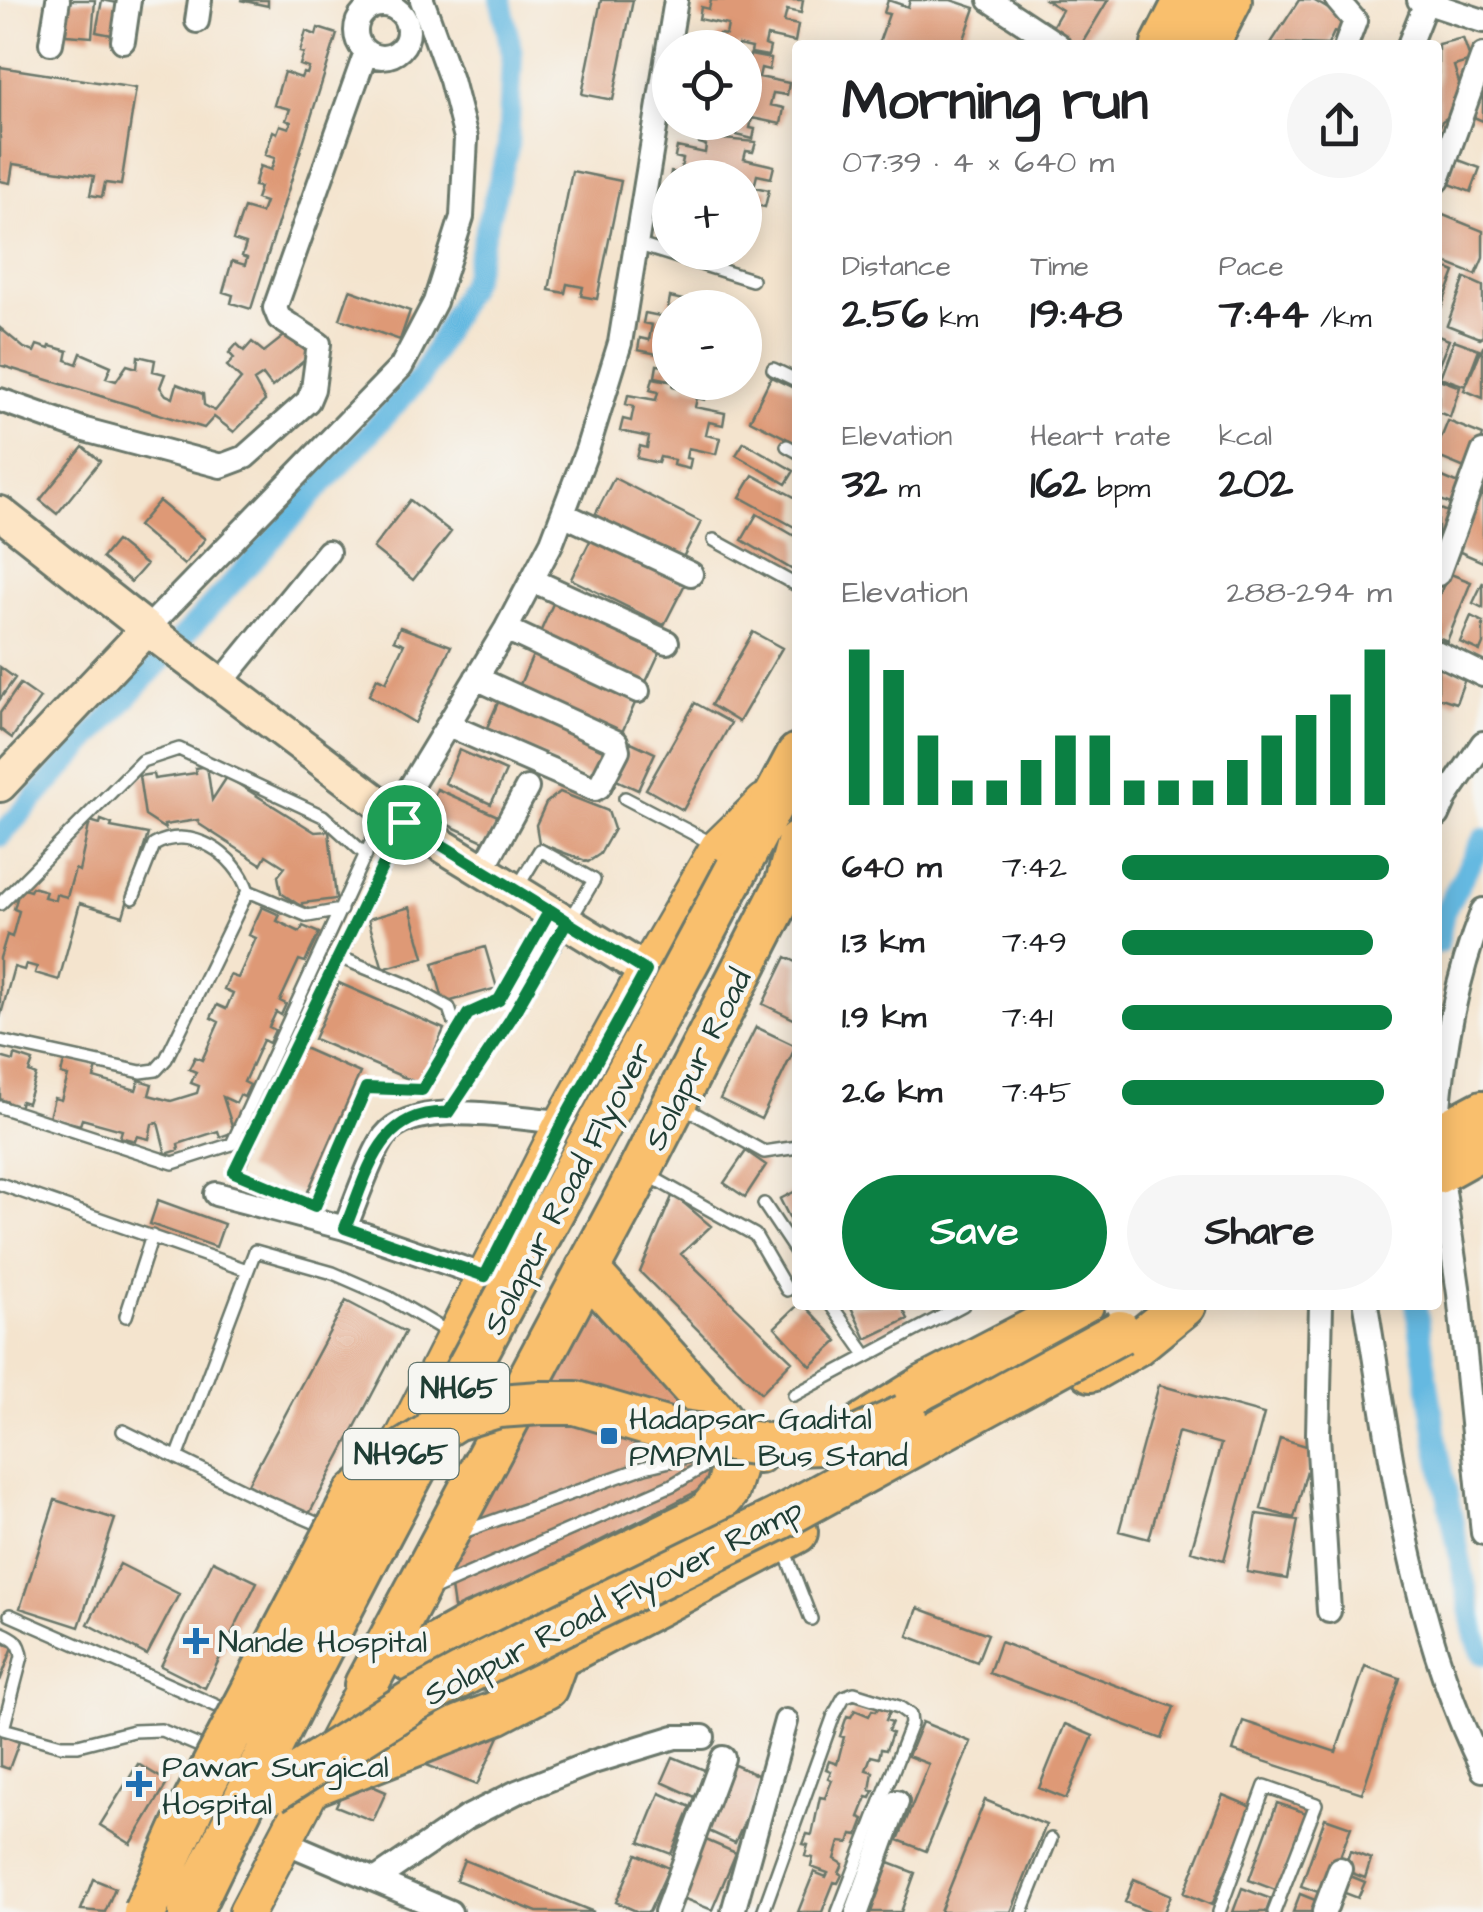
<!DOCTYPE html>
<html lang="en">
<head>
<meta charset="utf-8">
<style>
  :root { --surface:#fff; --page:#f6f6f6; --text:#202124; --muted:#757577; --accent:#0b8043 }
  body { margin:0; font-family:"Architects Daughter",sans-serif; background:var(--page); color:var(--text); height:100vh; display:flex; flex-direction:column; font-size:38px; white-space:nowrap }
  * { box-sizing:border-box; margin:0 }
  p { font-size:32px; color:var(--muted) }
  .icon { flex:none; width:55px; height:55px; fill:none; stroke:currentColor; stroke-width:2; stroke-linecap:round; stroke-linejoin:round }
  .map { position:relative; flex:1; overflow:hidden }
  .side { position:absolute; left:792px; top:40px; width:650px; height:1270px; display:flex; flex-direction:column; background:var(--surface); border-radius:10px; box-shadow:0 5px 25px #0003 }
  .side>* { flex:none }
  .controls { position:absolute; left:652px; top:30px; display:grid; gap:20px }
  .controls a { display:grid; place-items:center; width:110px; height:110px; border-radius:50%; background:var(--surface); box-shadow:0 5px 25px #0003; font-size:50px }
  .pin { position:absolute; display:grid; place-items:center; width:85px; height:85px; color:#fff; margin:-42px; border:5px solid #fff; border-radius:50%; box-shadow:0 2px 10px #0007 }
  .round { display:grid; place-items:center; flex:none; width:105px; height:105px; border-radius:52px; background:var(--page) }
  .summary { display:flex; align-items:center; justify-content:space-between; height:170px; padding:0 50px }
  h1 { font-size:55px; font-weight:800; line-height:75px }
  .stats { display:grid; grid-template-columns:repeat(3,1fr); gap:15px; height:170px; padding:10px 50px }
  .stats div { display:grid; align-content:center }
  .stats b { font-size:42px; font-weight:800 }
  .stats small { font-size:28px; font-weight:400 }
  .stats p { font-size:28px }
  .chart { height:280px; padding:20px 50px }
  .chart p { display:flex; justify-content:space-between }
  .chart svg { width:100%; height:180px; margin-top:10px; stroke:var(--accent); stroke-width:6 }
  .primary-button { display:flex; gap:20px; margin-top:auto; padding:20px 50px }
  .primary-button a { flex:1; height:115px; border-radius:60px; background:var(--accent); color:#fff; font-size:40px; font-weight:800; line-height:115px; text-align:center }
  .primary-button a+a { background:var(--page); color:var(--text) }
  ul { padding:0 50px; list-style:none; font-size:32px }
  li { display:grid; grid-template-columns:160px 120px 1fr; align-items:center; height:75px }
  li i { height:25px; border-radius:12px; background:var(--accent) }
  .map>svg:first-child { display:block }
</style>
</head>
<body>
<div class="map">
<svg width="1483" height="1912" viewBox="0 0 1483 1912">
  <rect width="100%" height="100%" fill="#f6f6f2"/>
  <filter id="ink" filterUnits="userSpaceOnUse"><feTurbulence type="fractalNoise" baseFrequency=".01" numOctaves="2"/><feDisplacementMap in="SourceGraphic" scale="20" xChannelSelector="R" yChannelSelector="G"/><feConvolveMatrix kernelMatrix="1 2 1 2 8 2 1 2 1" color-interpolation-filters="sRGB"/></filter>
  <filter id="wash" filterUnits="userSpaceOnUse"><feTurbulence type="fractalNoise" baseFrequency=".0048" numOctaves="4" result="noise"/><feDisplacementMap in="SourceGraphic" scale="40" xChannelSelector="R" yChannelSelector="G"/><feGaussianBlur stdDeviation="2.25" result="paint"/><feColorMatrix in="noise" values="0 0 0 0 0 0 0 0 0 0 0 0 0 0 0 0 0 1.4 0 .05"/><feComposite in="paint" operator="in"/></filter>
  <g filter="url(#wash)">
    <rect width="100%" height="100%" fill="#f4e4ce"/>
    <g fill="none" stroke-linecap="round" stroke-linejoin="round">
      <path stroke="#65b9e1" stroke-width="22" d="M0 836 420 378 473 277 508 148 512 55 501 0
        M1438 943 1444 912 1483 839
        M1416 1305 1438 1449 1476 1638 1483 1654"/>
    </g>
    <g id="blocks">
      <path fill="#de9976" d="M68 0H95L92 37 66 35Z
        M102 0 123 4 117 36 96 32Z
        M240 0H268V6Z
        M601 0H633L613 100 582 94Z
        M711 0H803L801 13 787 10 784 22 798 25 795 42 767 36 765 45 770 47 768 56 751 53 752 48 738 45 737 48 716 46 719 34 726 35 728 25 699 19 701 7 709 9Z
        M888 0 908 7 910 0H951L975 8 962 45H878L889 14 884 13Z
        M1046 0H1108L1081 45H1072L1049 32 1062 10Z
        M1299 0H1313L1347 20 1340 34 1334 32 1328 45 1271 43Z
        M318 28 337 34 251 309 231 303 233 295 223 292 232 261 245 265 247 258 242 256 246 244 233 240 244 208 261 213 265 202 256 199 260 187 254 186 260 166 271 170 275 158 265 155 273 131 277 133 280 125 289 128 291 122 286 120 290 109 274 105 284 72 301 78 303 73 307 74 309 68 300 65 304 53 300 52 306 31 316 35Z
        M1463 38 1471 61 1454 66 1462 93 1453 99 1456 112 1442 121 1438 131V44Z
        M750 55 771 59 769 70 761 68 759 77 789 83 787 95 773 93 770 105 784 108 781 124 752 118 750 128 755 129 753 139 737 135 738 130 724 128 723 133 702 128 703 122H745V58L749 59Z
        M0 67 136 88 121 185 105 183 102 197 90 195 94 176 13 164 10 183 0 181Z
        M1480 87 1483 89V121L1469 115Z
        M702 131 723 135 722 139 756 142 753 152 746 151 744 159 774 166 771 178 757 175 754 187 769 190 765 207 745 203V178H670L671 172 680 173 683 159 675 157 677 147 705 153 706 145 699 143Z
        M1456 159 1480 168 1471 192 1447 183Z
        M572 171 621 181 597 299 581 296 583 287 567 284 565 293 549 290Z
        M1438 213 1483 231V258L1476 275 1438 260Z
        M1438 265 1455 272 1438 316Z
        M1465 278 1483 286V336L1480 338 1447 325Z
        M350 290 410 311 400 340 340 319Z
        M670 297 691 302V308H668Z
        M645 313 670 318V380L655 377 657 365 665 366 667 356 638 350 640 338 649 340 652 325 643 323Z
        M0 328 24 348 34 352 37 345 49 349 50 346 68 351 66 360 77 364 81 353 111 366 106 378 116 381 127 365 137 368 138 356 155 360 153 371 165 374 160 387 166 395 173 398 177 384 203 394 204 405 215 411 241 379 227 366 234 358 229 353 237 344 244 351 252 342 264 352 288 333 310 356 272 387 263 375 254 381 265 401 234 432 214 417 204 428 0 365Z
        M1438 336 1449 340 1438 367Z
        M1454 340 1479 349 1465 386 1440 377Z
        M1483 346V398L1464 390Z
        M771 377 798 390V444L750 420Z
        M653 378 674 382 673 386 685 389V385L707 389 705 400 697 398 695 407 725 413 723 425 709 422 706 435 720 438 716 454 688 448 686 458 691 459 689 469 673 465 674 460 660 457 658 463 637 458 640 446 647 448 649 437 620 431 623 419 631 421 634 406 626 404 628 395 656 400 658 392 650 390Z
        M1439 379 1460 387 1450 417 1438 412Z
        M1448 421 1483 435 1472 471 1438 457V446Z
        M744 442 794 471 786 484 736 455Z
        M83 447 100 461 57 514 40 500Z
        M753 475 798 499V529L740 497Z
        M1438 475 1466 487 1458 507 1438 499Z
        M614 478 701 522 679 565 592 521Z
        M1483 489V562L1458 551Z
        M410 500 451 532 413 580 373 548Z
        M159 501 205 539 184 565 138 526Z
        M1438 508 1456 515 1446 543 1438 540Z
        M757 514 798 538V573L742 540Z
        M592 537 685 584 664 625 571 579Z
        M116 541 146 565 131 582 102 558Z
        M1448 573 1471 582 1447 641 1438 637V599Z
        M1483 582V608L1473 603Z
        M556 597 663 645 645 684 539 635Z
        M1471 616 1483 622V644L1480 651 1460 642Z
        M400 627 451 646 415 723 369 695 377 678 386 682 404 644 394 640Z
        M753 632 782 648 739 722 711 705Z
        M534 653 636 701 619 739 517 691Z
        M1438 665 1466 676 1456 703 1438 697Z
        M0 667 15 678 0 699Z
        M20 684 40 698 12 738 0 729V713Z
        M500 698 608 748 593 780 486 730Z
        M695 703 731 723 683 810 646 789Z
        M631 742 655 753 638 790 614 779Z
        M459 750 506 771 491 804 445 783Z
        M207 766 212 800 227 777 315 832 329 831 336 899 302 903V907L281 893 278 876 285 867 266 855 261 864 199 824 198 820 164 825 165 829 145 816 139 776 153 774 154 779 196 773 195 768Z
        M437 789 500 817 488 843 426 815Z
        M560 792 608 811 614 829 600 854 588 862 539 843 536 825 546 803Z
        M101 820 112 824 111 827 148 834 123 916 80 903 59 980 35 973 37 967 26 964 24 970 14 967 0 1018V958L7 935 12 937 19 911 14 909 20 888 30 891 32 887 46 891 44 897 55 900 56 894 67 897 75 869 79 871 90 821 100 824Z
        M262 907 280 915 277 921 300 932 303 926 319 933 305 962 299 960 280 1001 286 1004 281 1015 276 1012 269 1027 275 1030 269 1043 263 1040 244 1082 250 1085 244 1097 240 1095 236 1103 223 1097 234 1132 220 1137 218 1131 178 1144 179 1150 166 1154 158 1123 152 1124 149 1139 137 1136 135 1141 120 1137 122 1130 82 1119 80 1125 49 1117 54 1098 61 1100 68 1076 61 1074 65 1059 97 1068 94 1078 136 1090 139 1080 152 1084 149 1095 171 1101 197 1093 199 1086 191 1083 196 1072 189 1069 195 1057 202 1060 219 1022 211 1018 217 1005 226 1009 233 993 224 989 230 975 238 978 256 938 249 935Z
        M410 907 424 957 383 969 368 919Z
        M485 947 497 988 444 1003 433 963Z
        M786 957 798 963V1021L763 1004Z
        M339 983 444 1029 420 1084 314 1039Z
        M756 1027 796 1046 761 1119 720 1099Z
        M299 1046 360 1073 306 1196 245 1169Z
        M15 1055 33 1061 29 1072 36 1075 27 1103 21 1101 18 1111 7 1107 8 1102 0 1099V1057L14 1061Z
        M746 1151 766 1165 745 1197 724 1183Z
        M798 1190V1235L780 1199Z
        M673 1194 711 1226 681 1254 792 1361 761 1393 640 1272Z
        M158 1200 224 1224 216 1247 150 1224Z
        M346 1301 405 1332 308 1516 248 1484Z
        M582 1301 672 1383 723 1471 711 1484 455 1615 447 1560Z
        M798 1305H804L838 1341 811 1366 775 1327Z
        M850 1305H901L908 1319 866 1339Z
        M1159 1385 1264 1414 1224 1560 1191 1551 1221 1444 1178 1432 1149 1539 1119 1531Z
        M1280 1438 1313 1448 1294 1518 1261 1509Z
        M55 1500 115 1519 79 1627 20 1608Z
        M1257 1514 1298 1520 1287 1579 1247 1572Z
        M213 1561 257 1582 205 1688 161 1666Z
        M120 1564 179 1594 147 1655 88 1624Z
        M918 1608 988 1634 977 1662 908 1636Z
        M0 1642 13 1647 0 1681Z
        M1000 1642 1174 1707 1162 1739 989 1673Z
        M1365 1666 1400 1678 1362 1793 1233 1751 1243 1721 1336 1752Z
        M880 1706 890 1711 886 1720 892 1722 888 1731 892 1733 886 1750 881 1749 879 1758 871 1756 866 1770 873 1772 870 1790 874 1791 871 1798 867 1797 859 1817 864 1819 858 1835 852 1834 849 1843 840 1842 835 1859 843 1864 839 1873 842 1875 838 1883 834 1882 822 1912H798L814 1872 826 1877 828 1873 811 1867 813 1858 805 1856 808 1845 803 1844 807 1834 812 1835 820 1797 825 1798 832 1780 828 1778 831 1771 826 1769 829 1761 837 1764 844 1737 840 1736 847 1716 851 1717 855 1710 869 1716 872 1710 876 1711Z
        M922 1722 971 1742 926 1851 898 1840 929 1764 908 1756Z
        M1065 1724 1093 1736 1066 1799 1039 1788Z
        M502 1730 477 1785 414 1760Z
        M0 1735 19 1742 9 1769 0 1766Z
        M673 1757 707 1771 695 1797 662 1782Z
        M730 1763 764 1778 735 1843 702 1828Z
        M138 1764 168 1782 131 1844 100 1825Z
        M349 1776 386 1792 373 1821 336 1806Z
        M660 1793 691 1807 671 1854 640 1842Z
        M1223 1795 1252 1807 1212 1905 1184 1893Z
        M985 1800 1046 1825 1011 1912H940Z
        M1277 1803 1306 1813 1278 1891 1249 1880Z
        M1325 1818 1351 1827 1326 1895 1301 1886Z
        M699 1837 736 1853 712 1910 675 1895Z
        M1350 1851 1371 1859 1365 1878 1344 1870Z
        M637 1854 669 1868 649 1912H638L616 1902Z
        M464 1860 594 1912H537L456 1880Z
        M889 1863 915 1873 901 1912H871Z
        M1343 1873 1365 1882 1358 1898 1337 1890Z
        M93 1879 115 1888 105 1912 81 1910Z
        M1134 1879 1171 1895 1164 1912H1149L1125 1902Z
        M1242 1888 1271 1899 1266 1912H1233Z
        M1300 1894 1325 1904 1322 1912H1293Z"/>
    </g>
  </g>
  <g filter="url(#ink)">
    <use href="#blocks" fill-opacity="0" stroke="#6a776a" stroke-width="2.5"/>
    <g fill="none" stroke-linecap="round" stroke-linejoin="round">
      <defs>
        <path id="lane" d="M636 244 752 280
          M773 369 798 381
          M787 446 798 452
          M714 540 798 586
          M625 798 715 845
          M404 824 234 1172 315 1206 366 1089 422 1090 468 1014 499 1000 547 914
          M133 898 154 845C191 824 236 854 248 891
          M0 904 142 761 179 749 323 816 366 855
          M339 957 410 986 449 1008 453 1020
          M0 1041 141 1072 156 1070 166 1059 248 891 308 916 341 910
          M0 1107 173 1163 232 1144 385 812
          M683 1107 764 1152 798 1147
          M448 1113 511 1019 594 880 540 850 517 888
          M648 1175 755 1235 787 1290
          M0 1184 247 1270
          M764 1204 798 1255
          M831 1305 867 1356
          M126 1316 152 1236
          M794 1395 963 1305
          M123 1431 265 1501 330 1529
          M177 1458 255 1251 333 1273 388 1297 451 1334
          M460 1533 645 1467 703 1453
          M784 1549 811 1619
          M432 1590 672 1485 723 1455
          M10 1615 233 1713
          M0 1632C14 1638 20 1641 22 1656L3 1729 61 1745H78L133 1731 161 1730 213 1752
          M763 1912 834 1715 844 1697 854 1693 899 1707 910 1715 911 1724 838 1912
          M1022 1912 1051 1839
          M1219 1912 1265 1786 1316 1804 1274 1912"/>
        <path id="street" d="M990 0 1058 45
          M1337 0 1355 21 1346 45
          M1419 0 1483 21
          M356 31a26 26 0 1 1 52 0a26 26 0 1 1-52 0Z
          M197 21 200 0
          M123 41 129 0
          M51 43 58 0
          M1409 45 1426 2
          M1438 180 1483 55
          M0 400 85 430 221 466 245 457 308 401 313 389 319 344 279 318 275 308 366 52
          M563 514 691 574
          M1438 574 1483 452
          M532 580 667 642
          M147 629 401 367 435 302 462 217 466 138 451 80 422 0
          M506 629 638 691
          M1438 653 1483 675
          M221 683 328 552
          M448 725 595 789 599 787 618 750 616 742 476 678
          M394 814 506 629 552 542 587 450 620 343 676 0
          M1438 815 1446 797 1483 743
          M483 869 527 788
          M1438 1119C1444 1046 1456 978 1483 910
          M1441 1171 1459 1294 1483 1533
          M216 1194 345 1228 485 1276
          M345 1228C354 1206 372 1153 385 1136 415 1097 518 1119 563 1122
          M1321 1305 1318 1434 1329 1611
          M1366 1305C1392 1463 1411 1625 1483 1770
          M283 1841 450 1912
          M375 1880 466 1818 517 1792 593 1762 675 1737H703
          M666 1912 723 1758
          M733 1912 786 1721
          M857 1912 897 1802
          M1324 1912 1340 1869"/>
        <path id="secondary" d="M0 513 147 629 404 822 646 971
          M0 785 147 629"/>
        <path id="primary" d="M390 1464 563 1122 646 971 718 847 764 802
          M247 1912 366 1685"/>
        <path id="highway" d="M1163 45 1186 0
          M1207 45 1230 0
          M737 869 798 755
          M1438 1136 1483 1112
          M1438 1172 1483 1147
          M587 1270 715 1412 740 1445 758 1452
          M1091 1370 1135 1345 1184 1305
          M863 1425 924 1387 1082 1305
          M424 1652 465 1666 512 1670 557 1657 796 1532
          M410 1660 469 1627 562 1586 706 1515 727 1491 740 1445
          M366 1685 629 1192 787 883 798 843
          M312 1785 496 1713 546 1687 557 1657"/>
      </defs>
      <use href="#lane" stroke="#6a776a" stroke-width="16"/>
      <use href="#street" stroke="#6a776a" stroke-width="28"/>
      <use href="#secondary" stroke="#6a776a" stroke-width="38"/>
      <use href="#primary" stroke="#6a776a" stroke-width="40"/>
      <use href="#highway" stroke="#6a776a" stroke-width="48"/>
      <use href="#lane" stroke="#fff" stroke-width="11"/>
      <use href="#street" stroke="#fff" stroke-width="22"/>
      <use href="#secondary" stroke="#fde5c5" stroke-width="32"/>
      <use href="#primary" stroke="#f9bf6d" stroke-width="35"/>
      <use href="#highway" stroke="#f9bf6d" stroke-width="42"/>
      <defs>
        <path id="highway-bridge" d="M272 1791 412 1702 488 1661 778 1519 1120 1332
          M145 1912 195 1801 356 1494 406 1450 455 1419 498 1406 541 1403H576L675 1432 767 1445 848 1442 905 1416
          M190 1912C359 1557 553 1215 737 869"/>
      </defs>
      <use href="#highway-bridge" stroke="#6a776a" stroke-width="48" stroke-linecap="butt"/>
      <use href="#highway-bridge" stroke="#f9bf6d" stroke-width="42"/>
    </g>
  </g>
  <g fill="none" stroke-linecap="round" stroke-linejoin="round" filter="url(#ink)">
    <defs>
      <path id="route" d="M404 822C485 871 566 921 646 971L563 1122 485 1276 345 1228C367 1176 378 1109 448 1113L510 1020 567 921 550 910 499 1000 468 1014 422 1090 366 1088 315 1206 234 1172 404 822"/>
    </defs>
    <use href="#route" stroke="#fff" stroke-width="20"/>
    <use href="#route" stroke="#0b8043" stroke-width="12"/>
  </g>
  <g fill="#1f6fb2" stroke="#f6f6f2" stroke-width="4">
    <rect x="599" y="1426" width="20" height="20" rx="5"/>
    <path d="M191 1626h10v10h10v10h-10v10h-10v-10h-10v-10h10z"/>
    <path d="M134 1769h10v10h10v10h-10v10h-10v-10h-10v-10h10z"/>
  </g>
  <g text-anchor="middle" stroke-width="9" stroke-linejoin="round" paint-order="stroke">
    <g fill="#f6f6f2" stroke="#60746d" stroke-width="2.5">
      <rect x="409" y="1363" width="100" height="50" rx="8"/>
      <rect x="343.5" y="1429" width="115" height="50" rx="8"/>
    </g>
    <g font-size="30" font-weight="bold" fill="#1f3d34">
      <text x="459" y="1398">NH65</text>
      <text x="401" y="1464">NH965</text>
    </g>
    <g font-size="32" fill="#1f3d34" stroke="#f6f6f2">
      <text transform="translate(697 1059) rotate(-63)" y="11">Solapur Road</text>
      <text transform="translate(567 1188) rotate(-62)" y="11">Solapur Road Flyover</text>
      <text transform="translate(613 1601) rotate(-27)" y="11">Solapur Road Flyover Ramp</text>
    </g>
    <g font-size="32" fill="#1f3d34" stroke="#f6f6f2" text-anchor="start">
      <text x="629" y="1429">Hadapsar Gadital<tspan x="629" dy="37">PMPML Bus Stand</tspan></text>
      <text x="218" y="1652">Nande Hospital</text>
      <text x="162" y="1777">Pawar Surgical<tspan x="162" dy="37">Hospital</tspan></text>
    </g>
  </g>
</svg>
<div class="controls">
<a><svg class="icon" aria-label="locate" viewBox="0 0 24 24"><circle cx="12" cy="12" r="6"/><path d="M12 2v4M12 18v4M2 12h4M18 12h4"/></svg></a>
<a>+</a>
<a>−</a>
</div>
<div class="pin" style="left:404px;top:822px;background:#1e9e55"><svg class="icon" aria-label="arrive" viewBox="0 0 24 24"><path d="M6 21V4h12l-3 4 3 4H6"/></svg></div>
<section class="side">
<div class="summary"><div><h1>Morning run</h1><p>07:39 · 4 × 640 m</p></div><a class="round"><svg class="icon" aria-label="share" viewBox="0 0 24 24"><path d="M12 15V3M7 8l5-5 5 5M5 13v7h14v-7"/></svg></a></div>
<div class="stats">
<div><p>Distance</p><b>2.56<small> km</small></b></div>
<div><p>Time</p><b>19:48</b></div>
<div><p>Pace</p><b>7:44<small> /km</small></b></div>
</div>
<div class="stats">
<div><p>Elevation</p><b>32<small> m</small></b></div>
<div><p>Heart rate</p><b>162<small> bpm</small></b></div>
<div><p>kcal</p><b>202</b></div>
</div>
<div class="chart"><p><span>Elevation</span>288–294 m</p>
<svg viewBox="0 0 160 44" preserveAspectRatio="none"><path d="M5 44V6M15 44V11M25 44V27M35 44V38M45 44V38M55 44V33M65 44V27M75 44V27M85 44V38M95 44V38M105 44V38M115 44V33M125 44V27M135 44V22M145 44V17M155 44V6"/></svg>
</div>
<ul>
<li><b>640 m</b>7:42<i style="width:99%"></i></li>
<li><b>1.3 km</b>7:49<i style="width:93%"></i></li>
<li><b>1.9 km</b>7:41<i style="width:100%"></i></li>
<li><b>2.6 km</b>7:45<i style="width:97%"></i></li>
</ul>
<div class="primary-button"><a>Save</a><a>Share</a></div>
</section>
</div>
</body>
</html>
